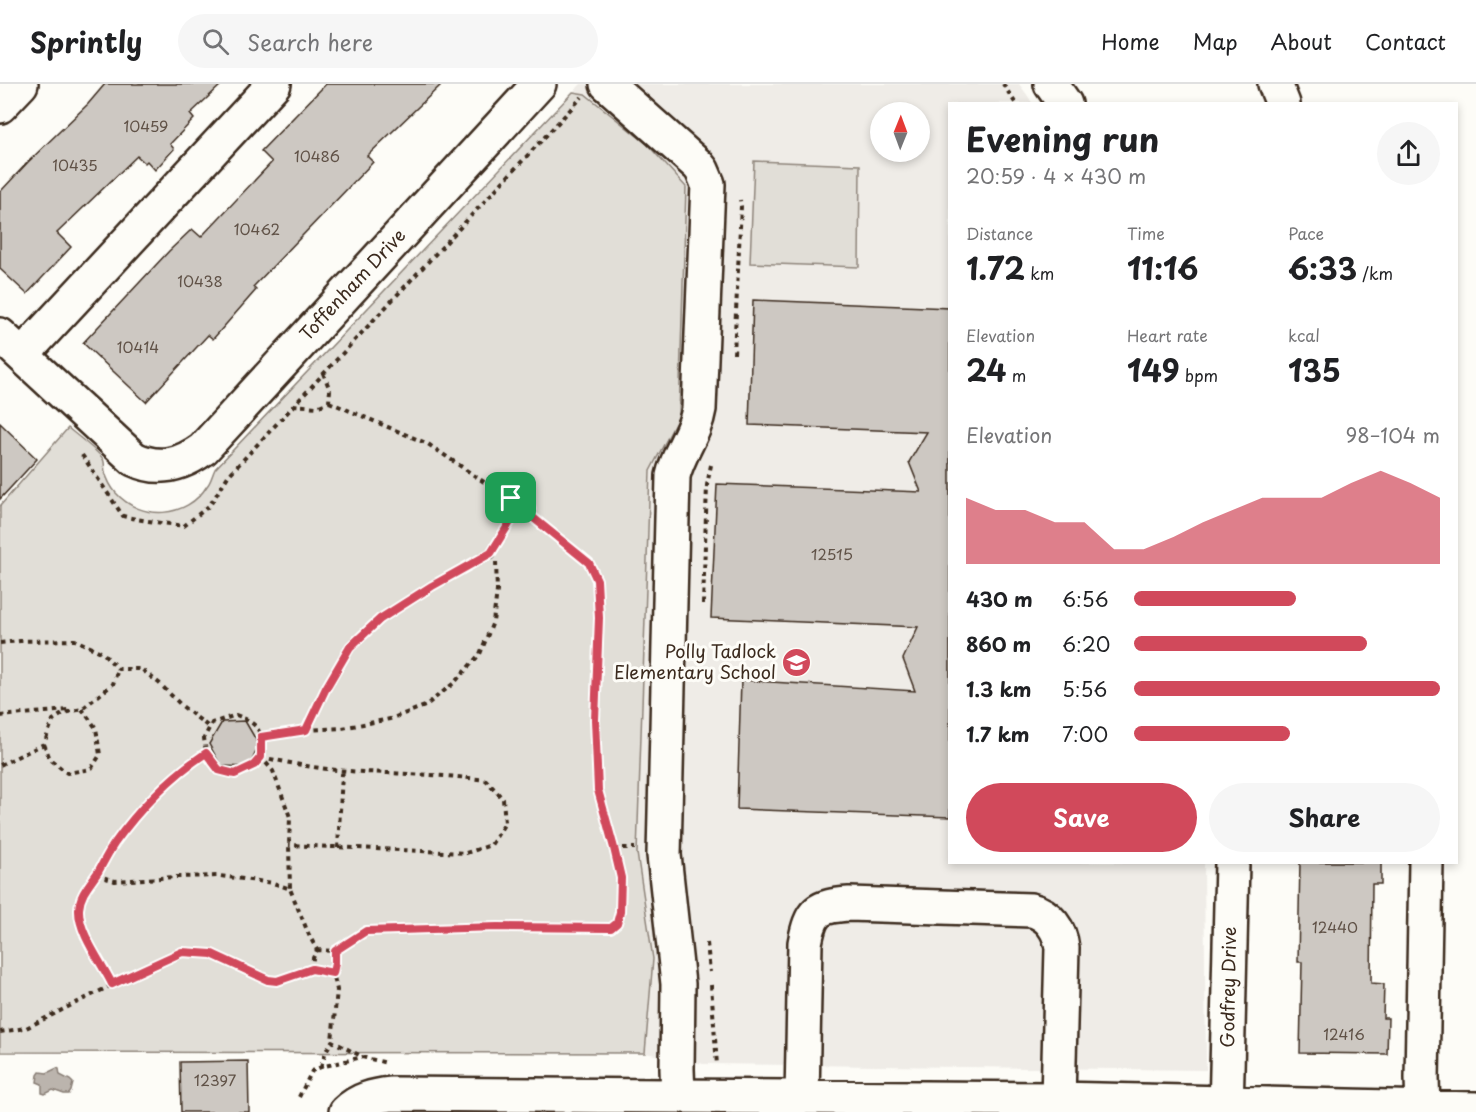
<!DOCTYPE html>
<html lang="en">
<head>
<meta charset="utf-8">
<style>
  :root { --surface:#fff; --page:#f6f6f6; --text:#202124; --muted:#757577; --line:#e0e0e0; --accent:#d1495b }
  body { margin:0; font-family:"Playpen Sans",sans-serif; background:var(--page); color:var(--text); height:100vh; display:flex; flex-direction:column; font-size:22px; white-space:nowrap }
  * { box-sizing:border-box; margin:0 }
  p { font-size:20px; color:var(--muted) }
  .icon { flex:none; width:33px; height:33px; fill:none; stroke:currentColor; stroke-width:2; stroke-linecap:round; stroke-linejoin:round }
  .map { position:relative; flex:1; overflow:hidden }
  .drawer { position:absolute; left:948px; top:18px; width:510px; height:762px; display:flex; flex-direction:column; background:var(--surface); border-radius:0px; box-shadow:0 3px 9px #0003 }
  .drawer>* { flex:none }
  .needle { width:39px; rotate:1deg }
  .tools { position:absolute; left:870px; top:18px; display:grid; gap:12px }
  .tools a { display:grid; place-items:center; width:60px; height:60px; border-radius:50%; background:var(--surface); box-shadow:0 3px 9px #0003; font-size:30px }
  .pin { position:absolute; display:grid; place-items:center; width:51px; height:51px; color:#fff; margin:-26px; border-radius:12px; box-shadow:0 3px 9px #0006 }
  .round { display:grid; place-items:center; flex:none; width:63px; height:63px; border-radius:32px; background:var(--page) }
  .headline { display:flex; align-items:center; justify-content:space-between; height:102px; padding:0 18px }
  h1 { font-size:33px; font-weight:700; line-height:45px }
  .stats { display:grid; grid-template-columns:repeat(3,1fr); gap:9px; height:102px; padding:6px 18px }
  .stats div { display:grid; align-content:center }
  .stats b { font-size:30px; font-weight:700 }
  .stats small { font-size:16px; font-weight:400 }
  .stats p { font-size:16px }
  .chart { height:168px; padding:12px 18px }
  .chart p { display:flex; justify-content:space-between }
  .chart svg { width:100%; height:108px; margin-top:6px; fill:var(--accent); opacity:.7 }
  .action { display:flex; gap:12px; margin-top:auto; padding:12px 18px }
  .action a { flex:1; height:69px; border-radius:36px; background:var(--accent); color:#fff; font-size:24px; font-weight:700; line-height:69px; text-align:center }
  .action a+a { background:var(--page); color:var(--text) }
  ul { padding:0 18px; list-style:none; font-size:20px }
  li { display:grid; grid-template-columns:96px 72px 1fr; align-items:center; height:45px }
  li i { height:15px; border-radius:8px; background:var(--accent) }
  header { display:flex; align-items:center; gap:36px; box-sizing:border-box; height:84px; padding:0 30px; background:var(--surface); border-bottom:2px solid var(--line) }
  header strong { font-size:28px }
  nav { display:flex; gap:33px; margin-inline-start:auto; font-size:21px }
  .search { width:420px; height:54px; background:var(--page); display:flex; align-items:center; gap:15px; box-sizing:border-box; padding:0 21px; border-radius:33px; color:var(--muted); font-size:22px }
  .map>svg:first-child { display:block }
</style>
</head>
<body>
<header>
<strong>Sprintly</strong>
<div class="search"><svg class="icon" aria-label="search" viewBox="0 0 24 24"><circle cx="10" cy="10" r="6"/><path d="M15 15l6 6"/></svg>Search here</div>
<nav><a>Home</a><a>Map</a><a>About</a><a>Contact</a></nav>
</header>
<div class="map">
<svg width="1476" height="1028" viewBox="0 0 1476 1028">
  <rect width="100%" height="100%" fill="#fdfcf7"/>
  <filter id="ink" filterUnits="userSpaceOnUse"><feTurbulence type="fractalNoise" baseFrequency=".0167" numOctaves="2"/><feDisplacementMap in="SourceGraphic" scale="12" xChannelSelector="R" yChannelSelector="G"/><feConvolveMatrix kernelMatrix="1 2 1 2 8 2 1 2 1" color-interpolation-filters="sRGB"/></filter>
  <g filter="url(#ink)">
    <path fill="#efece7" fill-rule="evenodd" d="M581 0H1019L1028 12 1032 19 950 20V778L1204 779 1206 986 704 980 645 969 653 875 637 769 650 386 679 332 585 10 573 8ZM880 28H920V68H880Z"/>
    <path fill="#e1ded7" stroke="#8e847a" stroke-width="1.5" d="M573 8 585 10 647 60 686 103 679 332 650 387 637 769 653 875 645 969 0 968V422L68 344C74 349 100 369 103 375 105 378 104 384 105 388 107 395 111 403 116 409 141 437 187 435 207 402 211 398 212 391 215 385Z
      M754 77 860 81 859 183 750 179Z"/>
    <path fill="#bbb4ad" stroke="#887d74" stroke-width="1.5" d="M57 984 59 985 60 991 70 996 73 999 71 1007 69 1010H64L53 1006 45 1010 42 1009V1000L37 998 38 991 40 988 47 989Z"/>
    <path fill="#cdc8c2" stroke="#3b2a1e" stroke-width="1.5" d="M105 0H222L190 30 194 35 170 60 174 65 155 86 147 77 145 79 137 72 57 149 71 163 27 210 0 185V108L28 78 88 20Z
      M326 0H442L367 72 373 78 253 203 256 206 213 255 208 251 146 318 83 259 169 167 192 145 201 153 272 78 261 67Z
      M753 216 950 224V733L737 725 741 596 915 607 903 575 918 543 711 534 717 400 921 408 909 378 927 348 749 341Z
      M0 339 37 375 0 415Z
      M245 637 259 661 249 683 221 682 209 660 222 638Z
      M1300 778H1381V800H1372L1371 899 1384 900 1383 934H1388L1387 970 1300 969 1302 878H1298Z
      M248 977 249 1028H181L180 978Z"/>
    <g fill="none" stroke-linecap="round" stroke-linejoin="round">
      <defs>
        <path id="minor" d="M607 0 698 81 702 86 708 100 699 325C695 350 678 369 673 392L664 771 678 900 677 985 678 1012
          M1051 0 1065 20
          M1275 0 1283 20
          M0 22 21 0
          M0 251 134 375C159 387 181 381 203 365L539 0
          M22 271 274 0
          M802 1014 805 859C811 827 817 822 849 820L1031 826C1049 830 1060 846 1062 864L1058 1015
          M1423 1024 1422 994 1426 778
          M346 1028C359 1015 374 1012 392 1010L1058 1015 1476 1025
          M1226 1028 1232 778"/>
      </defs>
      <use href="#minor" stroke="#3b2a1e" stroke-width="38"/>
      <path stroke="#3b2a1e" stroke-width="4" stroke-dasharray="4.5 4.5" stroke-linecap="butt" d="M1003 0 1016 20
        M734 270 741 122 740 116
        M329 318 428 360 506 413 523 414 528 416 531 421V432L589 479 597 496 599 534 595 636 598 706 614 764 621 794 620 828 617 839 611 844 497 843 366 847 335 867V879L333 889 337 906 332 957
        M293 321 317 323 329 318 330 306 323 289
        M82 371 123 432C143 437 164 439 184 442L210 421 228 392 582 13
        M511 414 512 435H520L531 432
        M703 520 707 401 711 381
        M0 559 20 557 75 556 103 569 118 585H141L159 599 182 622 210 644
        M0 632 68 626
        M306 646 326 604 350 563 380 535 432 502 491 469 512 435
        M262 653 306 646 342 644 390 635 425 622 454 599 480 570 493 538 497 507 496 477 491 469
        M44 660 50 675 67 689 91 685 100 671 96 644 82 625
        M261 673C290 679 318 685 348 687 394 690 440 690 486 696L503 715 505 739 491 761 466 769 289 761
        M261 673 254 681 235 690 219 685 206 669 204 654 212 639 236 631C261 641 262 647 261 673L273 687 290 733 289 761 290 805
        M0 681 44 660 53 636 64 629 82 625 113 600 118 585
        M338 764 342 690 346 687
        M614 764H635
        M96 791 115 797 175 793 220 792 273 799 290 805 309 851 317 866 313 874 312 886
        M707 859 710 888
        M317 866 335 867
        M112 901C102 879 78 850 79 825 80 810 90 800 98 788 103 779 108 769 114 760 139 725 170 693 206 669
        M711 901 717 981
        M0 948 26 944 112 901 182 868 212 870 268 896 277 897 312 886 333 889
        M321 983 326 967 332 957 361 972
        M299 1013 312 987 321 983 362 973 387 979"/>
      <use href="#minor" stroke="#fdfcf7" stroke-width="33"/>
    </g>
  </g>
  <g fill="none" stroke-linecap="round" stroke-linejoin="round" filter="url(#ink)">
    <defs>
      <path id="route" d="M511 414C528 415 530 415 531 432L589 479 597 496 599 534 595 636 598 706 614 764 621 794 620 828 617 839 611 844 497 843 366 847 335 867V879L333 889 312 885 277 897 268 896 212 870 182 868 112 900C102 879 78 849 79 825 80 810 90 800 98 788 103 779 108 769 114 760 139 725 170 693 206 669L219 686 235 690 254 681 261 673V653L306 646 326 604 350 563 380 535 432 502 491 469 512 435Z"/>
    </defs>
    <use href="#route" stroke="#fff" stroke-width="12"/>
    <use href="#route" stroke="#d1495b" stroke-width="8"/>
  </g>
  <defs>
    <symbol id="school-disc" viewBox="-11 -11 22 22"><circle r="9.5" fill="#d1495b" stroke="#fdfcf7"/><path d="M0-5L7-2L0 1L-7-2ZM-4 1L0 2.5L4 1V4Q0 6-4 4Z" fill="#fff"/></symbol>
  </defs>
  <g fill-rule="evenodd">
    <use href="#school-disc" x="780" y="562" width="33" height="33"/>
  </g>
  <g text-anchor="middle" stroke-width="6" stroke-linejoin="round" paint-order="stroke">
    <g font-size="15" fill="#605247">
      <text x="146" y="48">10459</text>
      <text x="317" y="78">10486</text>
      <text x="75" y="87">10435</text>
      <text x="257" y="151">10462</text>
      <text x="200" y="203">10438</text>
      <text x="138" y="269">10414</text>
      <text x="832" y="476">12515</text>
      <text x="1335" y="849">12440</text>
      <text x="1344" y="956">12416</text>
      <text x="215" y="1002">12397</text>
    </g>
    <g font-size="18" fill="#3b2a1e" stroke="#fdfcf7">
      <text transform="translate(353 201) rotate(-47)" y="6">Toffenham Drive</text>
      <text transform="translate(1229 903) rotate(-89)" y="6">Godfrey Drive</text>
    </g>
    <g font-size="18" fill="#3b2a1e" stroke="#fdfcf7" text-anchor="end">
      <text x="776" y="574">Polly Tadlock<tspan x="776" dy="21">Elementary School</tspan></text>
    </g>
  </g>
</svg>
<div class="tools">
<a><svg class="needle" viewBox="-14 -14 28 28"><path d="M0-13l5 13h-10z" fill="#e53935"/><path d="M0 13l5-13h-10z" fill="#757577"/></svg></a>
</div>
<div class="pin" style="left:511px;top:414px;background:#1e9e55"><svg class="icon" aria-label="arrive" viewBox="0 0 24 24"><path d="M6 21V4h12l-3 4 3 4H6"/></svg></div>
<section class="drawer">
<div class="headline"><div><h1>Evening run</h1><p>20:59 · 4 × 430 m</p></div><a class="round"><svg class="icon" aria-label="share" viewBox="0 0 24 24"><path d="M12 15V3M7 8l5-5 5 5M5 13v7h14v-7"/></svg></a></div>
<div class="stats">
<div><p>Distance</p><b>1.72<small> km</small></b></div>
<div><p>Time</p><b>11:16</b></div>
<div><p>Pace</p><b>6:33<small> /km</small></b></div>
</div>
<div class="stats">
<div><p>Elevation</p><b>24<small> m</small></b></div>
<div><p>Heart rate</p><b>149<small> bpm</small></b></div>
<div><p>kcal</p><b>135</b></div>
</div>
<div class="chart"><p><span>Elevation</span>98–104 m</p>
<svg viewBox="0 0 160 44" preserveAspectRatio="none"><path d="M0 44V17L10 22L20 22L30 27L40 27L50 38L60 38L70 33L80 27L90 22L100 17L110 17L120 17L130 11L140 6L150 11L160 17V44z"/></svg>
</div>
<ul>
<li><b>430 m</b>6:56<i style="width:53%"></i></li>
<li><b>860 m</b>6:20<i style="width:76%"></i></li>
<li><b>1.3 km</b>5:56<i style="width:100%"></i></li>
<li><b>1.7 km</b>7:00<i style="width:51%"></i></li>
</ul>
<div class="action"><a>Save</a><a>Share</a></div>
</section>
</div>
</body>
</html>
